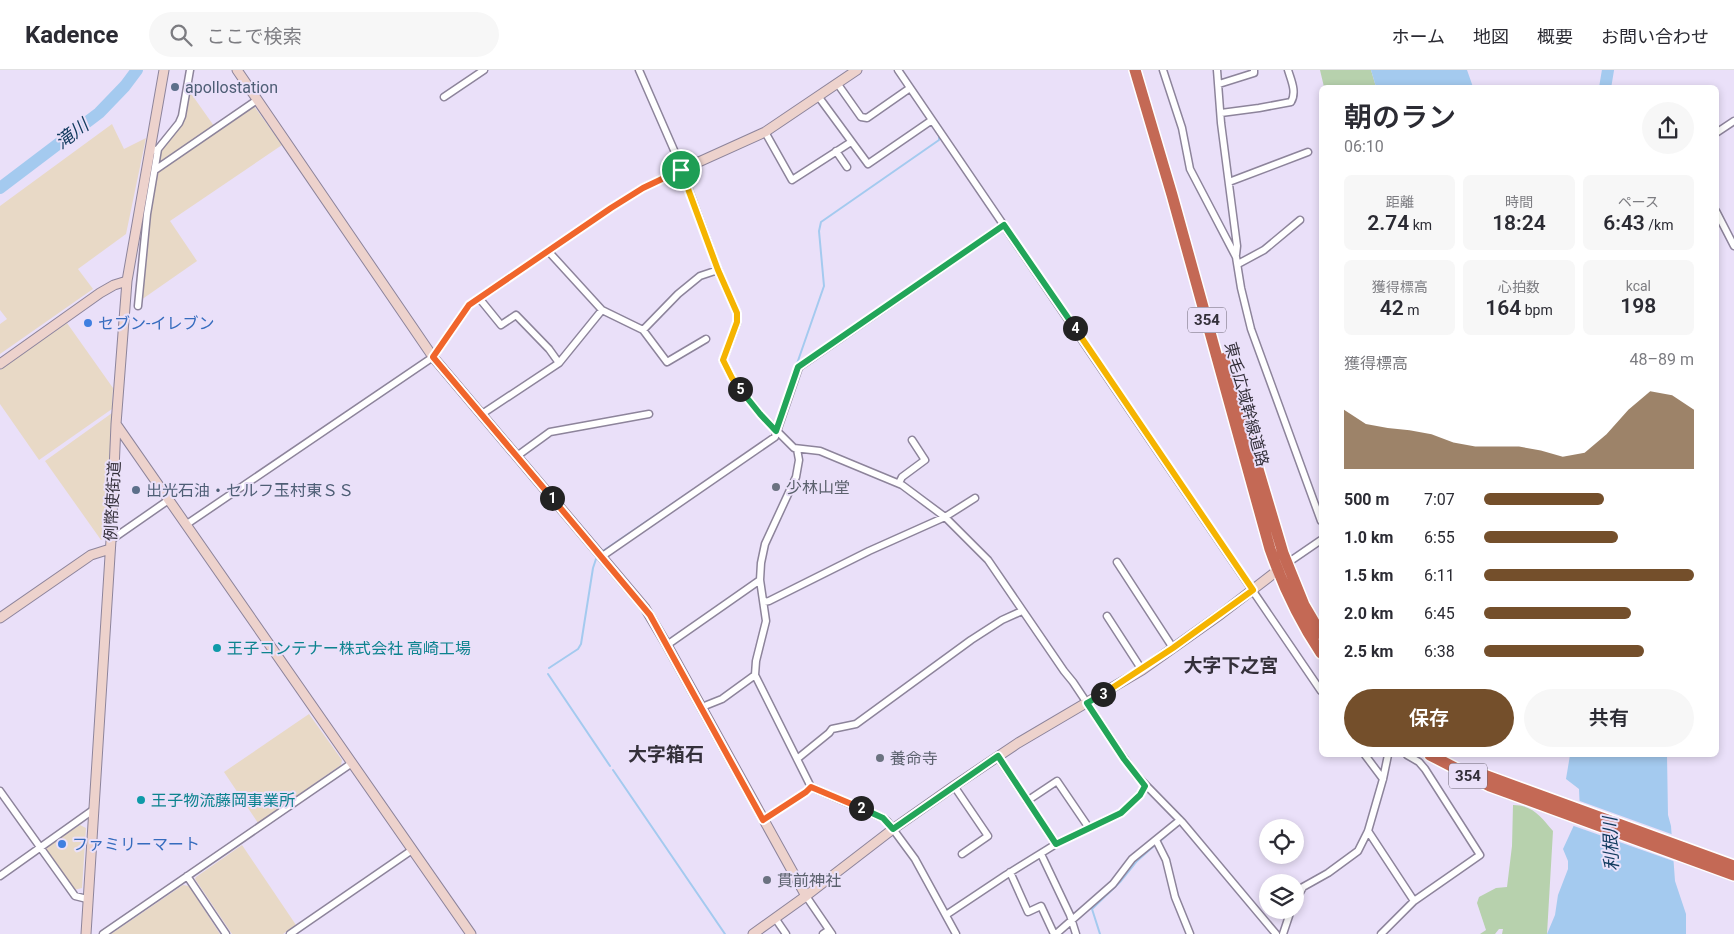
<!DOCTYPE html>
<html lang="ja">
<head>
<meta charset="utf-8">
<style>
  :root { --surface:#fff; --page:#f7f7f7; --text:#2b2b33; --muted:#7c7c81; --line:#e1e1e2; --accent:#744f2b }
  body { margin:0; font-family:Roboto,"Noto Sans JP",sans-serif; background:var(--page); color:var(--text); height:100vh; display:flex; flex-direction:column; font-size:19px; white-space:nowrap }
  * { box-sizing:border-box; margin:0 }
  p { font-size:16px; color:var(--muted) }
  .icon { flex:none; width:28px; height:28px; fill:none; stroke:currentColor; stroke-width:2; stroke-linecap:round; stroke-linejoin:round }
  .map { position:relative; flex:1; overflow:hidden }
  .panel { position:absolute; left:1319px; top:15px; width:400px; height:672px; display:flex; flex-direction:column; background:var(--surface); border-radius:8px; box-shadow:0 2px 8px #0003 }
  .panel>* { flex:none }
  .buttons { position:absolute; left:1259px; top:749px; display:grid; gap:10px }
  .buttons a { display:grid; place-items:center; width:45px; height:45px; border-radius:50%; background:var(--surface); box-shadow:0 2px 8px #0003; font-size:25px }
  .pin { position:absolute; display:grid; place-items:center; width:42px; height:42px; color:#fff; margin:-21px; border:2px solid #fff; border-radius:50%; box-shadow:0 1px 5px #0007 }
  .km { position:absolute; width:25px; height:25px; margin:-12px; border-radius:50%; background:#222; color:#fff; font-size:14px; line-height:25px; text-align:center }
  .round { display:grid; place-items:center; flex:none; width:52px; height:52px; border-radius:26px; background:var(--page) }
  .overview { display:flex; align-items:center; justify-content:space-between; height:85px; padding:0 25px }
  h1 { font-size:28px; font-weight:600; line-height:38px }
  .metrics { display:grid; grid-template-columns:repeat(3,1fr); gap:8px; height:85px; padding:5px 25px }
  .metrics div { display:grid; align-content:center; border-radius:8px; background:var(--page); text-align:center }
  .metrics b { font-size:21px; font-weight:600 }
  .metrics small { font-size:14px; font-weight:400 }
  .metrics p { font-size:14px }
  .chart { height:140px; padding:10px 25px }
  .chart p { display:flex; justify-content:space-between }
  .chart svg { width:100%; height:90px; margin-top:5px; fill:var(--accent); opacity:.7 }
  .action { display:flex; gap:10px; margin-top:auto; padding:10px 25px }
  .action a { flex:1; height:58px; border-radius:30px; background:var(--accent); color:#fff; font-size:20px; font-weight:600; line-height:58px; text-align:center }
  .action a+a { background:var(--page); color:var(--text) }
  ul { padding:0 25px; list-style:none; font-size:16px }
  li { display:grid; grid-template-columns:80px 60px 1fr; align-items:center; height:38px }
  li i { height:12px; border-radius:6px; background:var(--accent) }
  header { display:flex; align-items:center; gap:30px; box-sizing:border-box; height:70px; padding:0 25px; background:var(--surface); border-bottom:1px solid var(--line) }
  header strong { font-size:24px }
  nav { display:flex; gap:28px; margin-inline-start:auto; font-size:18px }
  .search { width:350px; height:45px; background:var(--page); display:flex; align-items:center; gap:12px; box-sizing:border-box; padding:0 18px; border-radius:28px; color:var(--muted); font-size:19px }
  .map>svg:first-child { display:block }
</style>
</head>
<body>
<header>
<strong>Kadence</strong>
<div class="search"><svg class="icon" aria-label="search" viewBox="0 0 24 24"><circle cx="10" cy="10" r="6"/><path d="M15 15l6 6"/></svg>ここで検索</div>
<nav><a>ホーム</a><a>地図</a><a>概要</a><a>お問い合わせ</a></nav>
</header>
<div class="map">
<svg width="1734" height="864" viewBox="0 0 1734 864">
  <rect width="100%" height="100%" fill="#eae0f9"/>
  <path fill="#e8d9c6" d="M190 22 214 56 159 94 161 83 166 73 183 52Z
    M254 36 282 75 170 151 197 191 141 230 146 166 157 102Z
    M112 54 124 79 146 68 126 164 78 199 93 219 0 284V254L7 249 0 240V136Z
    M67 253 113 318 112 339 39 390 0 334V300Z
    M112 343 105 468 101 470 45 391Z
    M309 644 342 690 341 695 258 753 224 702Z
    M80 755 86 758 82 818 74 820 46 779 47 777Z
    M242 775 296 855 283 864H232L195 809 196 807Z
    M183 815 189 816 220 864H111Z"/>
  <path fill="#b7d1ad" d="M1320 0H1371L1376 17H1324Z
    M1513 735C1533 735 1541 747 1553 761L1547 864H1502L1503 859H1499L1495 864H1480L1486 860 1477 833 1479 827 1496 818 1507 817 1512 776Z"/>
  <path fill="#a4caef" d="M1371 0H1467L1473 17H1376Z
    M1570 685H1667L1668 745 1671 756 1675 811 1686 844V864H1547L1555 845 1558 825 1568 799V791L1563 779 1580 742 1579 719 1566 709Z"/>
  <path fill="#eae0f9" d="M1577 730 1674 765 1676 792 1571 755 1577 741Z"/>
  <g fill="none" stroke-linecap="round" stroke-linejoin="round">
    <path stroke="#a4caef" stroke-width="2" d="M776 354 824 216 819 161 821 152 939 70V66
      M603 481 703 413
      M549 598 578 579 581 574 593 498 596 489
      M548 604 610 696
      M613 700 725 864
      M1159 772 1176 757
      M1100 864 1092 839 1121 811 1137 791 1155 775"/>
    <path stroke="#a4caef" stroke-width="12" d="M1605 18 1608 0
      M0 118 99 43 125 16 137 0"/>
    <defs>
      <path id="street" d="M639 0 677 87 718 200 737 243V253L723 290 732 308 760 344 794 378 820 381 902 415 945 447 988 490 1064 601 1073 612 1117 678 1136 705 1182 752 1276 864
        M898 0 1321 621
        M1163 0 1182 58 1190 99 1236 187 1241 218 1251 259 1321 451
        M1217 0 1221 53 1237 176 1236 185
        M837 13 861 47 867 48 910 18
        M1219 14 1254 3V0
        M818 26 868 94 932 50
        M444 27 484 0
        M1221 43 1259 38 1291 32C1297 22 1291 10 1288 0
        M765 62 792 110 851 72
        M1716 63 1734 51
        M155 80 158 79 179 53 182 46 190 0
        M836 81 847 97
        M155 100 257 30
        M1229 112 1308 82
        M1716 141 1734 176
        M549 182 602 240 643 260 667 292 706 269
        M1238 194 1264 180 1300 150
        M479 228 501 255 516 245 549 279 559 293
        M138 236 147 144 158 79
        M643 260 678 224 700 206 718 200
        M482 344 559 293 602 240
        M797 379 799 390 796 407 765 474 761 493 760 510 766 551 756 591 755 605 811 717 883 748 887 751 915 789 956 864
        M517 386 550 362 649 344
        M899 413 902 407 925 390 912 370
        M187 454 433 287 469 235 611 138 643 118 681 100
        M111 470 170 429
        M601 487 775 367 799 297 1004 155
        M1117 492 1173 578
        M1286 494 1321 470
        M764 532 769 531 869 481 945 447 975 428
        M1107 546 1142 600
        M667 575 760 510
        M702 637 722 629 755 605
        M1365 685 1383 709
        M998 687 1056 774
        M797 689 829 663 832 659 856 654 971 570 1002 550 1022 541
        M954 716 988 766 962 784
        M0 721 75 826 87 829
        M1027 731 1057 711 1089 758
        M763 750 806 722 811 717
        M1368 761 1414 831
        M1156 770 1166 790 1175 827 1190 864
        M1041 784 1070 845 1076 864
        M1010 802 1028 842 1041 836 1054 864
        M0 806 93 740
        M187 806 226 864
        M806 826 832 864
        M1295 832 1303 817 1328 803 1358 781 1368 761 1383 709 1388 685
        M946 845 1006 805 1056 774 1121 743 1140 725 1145 716
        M775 848 786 864
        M103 864 352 693
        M290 864 412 780
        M823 864 829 860
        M1056 864 1113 814 1132 789 1180 750
        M1283 864 1291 840
        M1381 864 1414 831 1480 785 1425 699 1419 692 1407 685"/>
      <path id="secondary" d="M237 0 433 287 645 538 667 575 806 826
        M681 100 765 62 857 0
        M0 294 100 223 114 215 127 211
        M116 354 471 864
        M0 548 91 485 110 479
        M86 864 111 470 116 354 127 211 164 0
        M753 864 806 826 893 759 954 716 1018 673 1142 600 1221 544 1282 497"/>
      <path id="highway" d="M1135 0 1172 125 1270 479C1283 516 1299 550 1321 583
        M1225 288 1283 483 1304 535 1321 564
        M1430 685 1490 716 1734 805
        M1484 705 1734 796"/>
    </defs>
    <use href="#street" stroke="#8d849b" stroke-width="9"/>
    <use href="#secondary" stroke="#8d849b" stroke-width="11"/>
    <use href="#highway" stroke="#fff" stroke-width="14"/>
    <use href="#street" stroke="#fff" stroke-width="6"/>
    <use href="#secondary" stroke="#edd2cc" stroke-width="9"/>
    <use href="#highway" stroke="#c46955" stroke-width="11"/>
  </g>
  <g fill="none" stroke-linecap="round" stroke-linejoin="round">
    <defs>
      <path id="split-1" d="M552 428 433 287 469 235 611 138 643 118 681 100"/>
      <path id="split-2" d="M552 428 650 545 763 750 806 722 811 717 861 738"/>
      <path id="split-3" d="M861 738 883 748 893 759 998 686 1056 774 1121 743 1140 725 1145 716 1124 689 1087 633 1103 624"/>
      <path id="split-4" d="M1075 258 1253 520 1173 578 1103 624"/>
      <path id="split-5" d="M740 319 760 344 776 361 798 297 1004 155 1075 258"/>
      <path id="split-6" d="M681 100 718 200 737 243V252L723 290 732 308 740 319"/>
    </defs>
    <use href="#split-1" stroke="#fff" stroke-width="10"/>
    <use href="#split-2" stroke="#fff" stroke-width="10"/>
    <use href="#split-3" stroke="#fff" stroke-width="10"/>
    <use href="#split-4" stroke="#fff" stroke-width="10"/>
    <use href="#split-5" stroke="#fff" stroke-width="10"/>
    <use href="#split-6" stroke="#fff" stroke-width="10"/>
    <use href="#split-1" stroke="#f0652b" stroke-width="6"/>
    <use href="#split-2" stroke="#f0652b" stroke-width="6"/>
    <use href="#split-3" stroke="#22a559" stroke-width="6"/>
    <use href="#split-4" stroke="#f5b400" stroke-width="6"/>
    <use href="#split-5" stroke="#22a559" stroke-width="6"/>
    <use href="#split-6" stroke="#f5b400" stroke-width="6"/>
  </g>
  <g fill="#5c6f8a" stroke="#eae0f9" stroke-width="2">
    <circle cx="175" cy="17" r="5"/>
    <circle cx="136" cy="420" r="5"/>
  </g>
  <g fill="#3f7fe0" stroke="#eae0f9" stroke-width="2">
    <circle cx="88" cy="253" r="5"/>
    <circle cx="62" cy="774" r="5"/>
  </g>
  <g fill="#6b7280" stroke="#eae0f9" stroke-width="2">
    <circle cx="776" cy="417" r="5"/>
    <circle cx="880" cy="688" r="5"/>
    <circle cx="767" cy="810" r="5"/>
  </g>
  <g fill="#0f9aa8" stroke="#eae0f9" stroke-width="2">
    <circle cx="217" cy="578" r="5"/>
    <circle cx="141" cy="730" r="5"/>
  </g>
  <g text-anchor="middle" stroke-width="4" stroke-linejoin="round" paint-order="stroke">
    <g fill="#eae0f9" stroke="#6b6573" stroke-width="1">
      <rect x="1188" y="237.5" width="38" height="25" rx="4"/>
      <rect x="1449" y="693.5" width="38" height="25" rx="4"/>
    </g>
    <g font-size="15" font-weight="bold" fill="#34303a">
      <text x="1207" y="255">354</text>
      <text x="1468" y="711">354</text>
    </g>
    <g font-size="16" fill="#4e5e75" stroke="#eae0f9" text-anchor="start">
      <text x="185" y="23">apollostation</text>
      <text x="146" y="426">出光石油・セルフ玉村東ＳＳ</text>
    </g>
    <g font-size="16" fill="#366cbe" stroke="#eae0f9" text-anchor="start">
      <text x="98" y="259">セブン-イレブン</text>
      <text x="72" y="780">ファミリーマート</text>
    </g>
    <g font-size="16" fill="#34303a" stroke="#eae0f9">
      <text transform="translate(1247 334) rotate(75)" y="6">東毛広域幹線道路</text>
      <text transform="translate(112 431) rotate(-87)" y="6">例幣使街道</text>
    </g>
    <g font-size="16" fill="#5b616d" stroke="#eae0f9" text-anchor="start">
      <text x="786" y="423">少林山堂</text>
      <text x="890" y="694">養命寺</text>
      <text x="777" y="816">貫前神社</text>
    </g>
    <g font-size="16" fill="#0d838f" stroke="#eae0f9" text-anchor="start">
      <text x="227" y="584">王子コンテナー株式会社 高崎工場</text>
      <text x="151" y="736">王子物流藤岡事業所</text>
    </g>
    <g font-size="18" font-style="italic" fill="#113a5e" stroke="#eae0f9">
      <text transform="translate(72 64) rotate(-37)" y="6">滝川</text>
      <text transform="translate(1611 774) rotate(-92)" y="6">利根川</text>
    </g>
    <g font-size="19" font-weight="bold" fill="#34303a" stroke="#eae0f9">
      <text x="1231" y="602">大字下之宮</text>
      <text x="666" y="691">大字箱石</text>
    </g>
  </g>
</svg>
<div class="buttons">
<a><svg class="icon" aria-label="locate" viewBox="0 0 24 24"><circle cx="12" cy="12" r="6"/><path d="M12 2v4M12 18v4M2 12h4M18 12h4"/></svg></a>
<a><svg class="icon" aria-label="layers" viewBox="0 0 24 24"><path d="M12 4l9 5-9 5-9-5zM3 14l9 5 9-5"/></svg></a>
</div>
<div class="pin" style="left:681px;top:100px;background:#1e9e55"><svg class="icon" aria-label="arrive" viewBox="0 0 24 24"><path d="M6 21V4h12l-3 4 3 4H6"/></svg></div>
<b class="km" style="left:552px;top:428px">1</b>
<b class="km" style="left:861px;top:738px">2</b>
<b class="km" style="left:1103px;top:624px">3</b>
<b class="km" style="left:1075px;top:258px">4</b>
<b class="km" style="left:740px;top:319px">5</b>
<section class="panel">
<div class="overview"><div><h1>朝のラン</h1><p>06:10</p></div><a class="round"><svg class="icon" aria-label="share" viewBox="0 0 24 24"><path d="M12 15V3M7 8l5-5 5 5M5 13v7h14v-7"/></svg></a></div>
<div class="metrics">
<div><p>距離</p><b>2.74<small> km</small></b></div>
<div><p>時間</p><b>18:24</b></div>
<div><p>ペース</p><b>6:43<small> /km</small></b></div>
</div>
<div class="metrics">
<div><p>獲得標高</p><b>42<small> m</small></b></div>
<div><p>心拍数</p><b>164<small> bpm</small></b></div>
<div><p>kcal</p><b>198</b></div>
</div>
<div class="chart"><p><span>獲得標高</span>48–89 m</p>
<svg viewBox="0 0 160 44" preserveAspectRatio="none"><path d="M0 44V15L10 22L20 24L30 25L40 27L50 31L60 33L70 33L80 33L90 35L100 38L110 36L120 27L130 15L140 6L150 8L160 15V44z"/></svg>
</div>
<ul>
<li><b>500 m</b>7:07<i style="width:57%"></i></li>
<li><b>1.0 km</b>6:55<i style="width:64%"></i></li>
<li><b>1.5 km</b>6:11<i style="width:100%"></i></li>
<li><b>2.0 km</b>6:45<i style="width:70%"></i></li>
<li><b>2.5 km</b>6:38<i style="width:76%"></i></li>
</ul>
<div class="action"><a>保存</a><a>共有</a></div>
</section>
</div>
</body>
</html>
